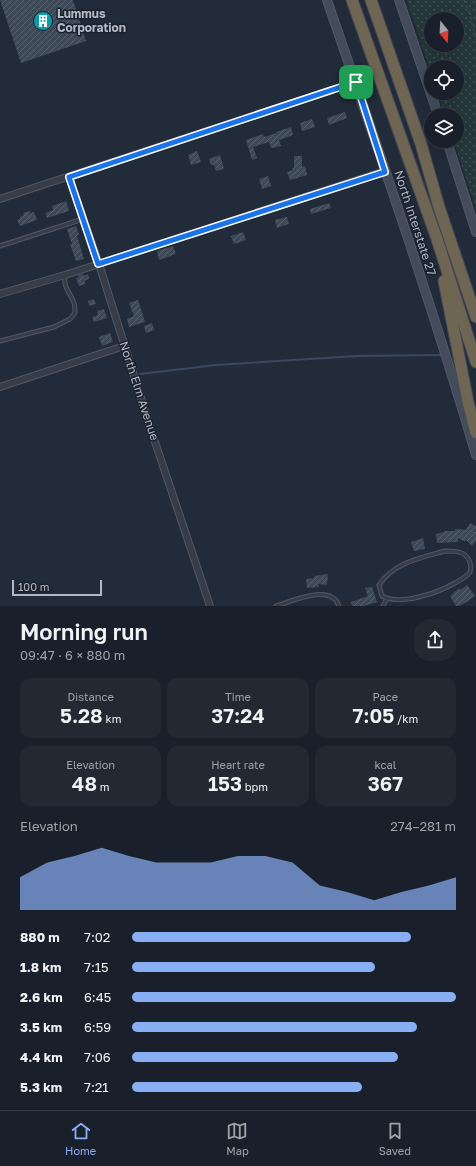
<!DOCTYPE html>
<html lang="en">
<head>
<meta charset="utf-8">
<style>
  :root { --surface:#1a202b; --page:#232833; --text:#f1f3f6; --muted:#9fa3a9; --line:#383e47; --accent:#88aef3 }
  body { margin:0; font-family:"Golos Text",sans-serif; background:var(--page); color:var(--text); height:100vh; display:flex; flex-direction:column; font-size:15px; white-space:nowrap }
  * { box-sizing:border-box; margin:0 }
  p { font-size:13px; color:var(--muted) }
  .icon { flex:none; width:22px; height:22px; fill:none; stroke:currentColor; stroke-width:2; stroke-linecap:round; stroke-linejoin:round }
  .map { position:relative; height:606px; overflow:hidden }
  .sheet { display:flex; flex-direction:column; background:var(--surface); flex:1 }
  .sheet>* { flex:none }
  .needle { width:26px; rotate:162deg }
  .fabs { position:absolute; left:424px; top:12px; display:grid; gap:8px }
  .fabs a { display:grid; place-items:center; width:40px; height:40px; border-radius:50%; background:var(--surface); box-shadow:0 4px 16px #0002,0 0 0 1px var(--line); font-size:20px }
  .scale { position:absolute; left:12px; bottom:10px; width:90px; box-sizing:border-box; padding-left:4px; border:2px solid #b1b8c5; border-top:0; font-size:11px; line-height:14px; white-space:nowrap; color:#b1b8c5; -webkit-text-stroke:3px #1b222e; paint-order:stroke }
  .pin { position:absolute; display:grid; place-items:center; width:34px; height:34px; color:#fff; margin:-17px; border-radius:8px; box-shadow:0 2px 6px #0006 }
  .round { display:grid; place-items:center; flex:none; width:42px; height:42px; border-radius:16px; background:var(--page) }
  .head { display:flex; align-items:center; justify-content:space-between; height:68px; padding:0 20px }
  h1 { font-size:22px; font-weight:600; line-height:30px }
  .metrics { display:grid; grid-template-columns:repeat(3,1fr); gap:6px; height:68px; padding:4px 20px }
  .metrics div { display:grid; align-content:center; border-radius:10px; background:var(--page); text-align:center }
  .metrics b { font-size:20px; font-weight:600 }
  .metrics small { font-size:11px; font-weight:400 }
  .metrics p { font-size:11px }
  .chart { height:112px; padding:8px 20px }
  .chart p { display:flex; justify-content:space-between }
  .chart svg { width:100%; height:72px; margin-top:4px; fill:var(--accent); opacity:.7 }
  ul { padding:0 20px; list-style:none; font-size:13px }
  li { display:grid; grid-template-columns:64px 48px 1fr; align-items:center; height:30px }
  li i { height:10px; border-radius:5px; background:var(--accent) }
  .dock { display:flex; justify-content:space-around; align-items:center; height:56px; border-top:1px solid var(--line); background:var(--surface); font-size:11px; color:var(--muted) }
  .dock a { display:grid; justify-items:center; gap:2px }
  .dock .active { color:var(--accent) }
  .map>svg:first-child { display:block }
</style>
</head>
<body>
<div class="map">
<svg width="476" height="606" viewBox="0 0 476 606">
  <defs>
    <pattern id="grass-dots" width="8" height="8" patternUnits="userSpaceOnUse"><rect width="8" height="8" fill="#24373a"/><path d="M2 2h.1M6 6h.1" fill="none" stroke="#415255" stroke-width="1.8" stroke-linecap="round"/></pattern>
    <pattern id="building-hatch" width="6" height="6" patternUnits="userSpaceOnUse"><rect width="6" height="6" fill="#3e4958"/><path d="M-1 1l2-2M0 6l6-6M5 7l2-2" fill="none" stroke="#58616e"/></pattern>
  </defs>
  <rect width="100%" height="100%" fill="#222b39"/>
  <path fill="url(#grass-dots)" fill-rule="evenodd" d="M407 0H476V209L454 141H457V115H445L438 93H457V67H431V73ZM431 19H457V45H431Z"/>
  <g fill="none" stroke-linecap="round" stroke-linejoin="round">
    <path stroke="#384862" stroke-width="2" d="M140 374 216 365 357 356 440 355"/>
  </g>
  <path fill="url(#building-hatch)" d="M0 0H73L86 41 21 63Z
    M345 112 347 118 329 125 327 118Z
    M312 119 315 127 302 131 300 123Z
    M291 127 293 135 279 140 281 146 271 148 269 142 253 147 257 158 252 160 246 140 263 134 264 137 277 133 276 132Z
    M197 151 201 162 191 165 188 155Z
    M220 155 224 169 216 171 214 165H211L209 159Z
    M294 156H302V167L305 166 307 175 290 180 287 172 293 170 292 168H294Z
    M268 176 271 186 262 189 259 179Z
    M66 201 69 211 47 218 45 213 53 210 52 206Z
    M329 203 331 208 311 214 310 209Z
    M30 211V213L34 212 37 220 20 226 17 220 20 219V217L24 215 23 213Z
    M287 217 289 224 277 228 275 220Z
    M76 226 79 235 77 236 84 259 76 261 70 244H72L67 229Z
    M243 232 246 240 234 244 231 236Z
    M173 246 176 254 159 260 157 251Z
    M83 274 84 276 88 274 89 279 84 281 86 284 79 286 76 278 79 277 78 275Z
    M94 299 96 304 89 306 88 301Z
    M138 300 145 322 129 327 127 319 134 316 129 303Z
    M104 309 107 318 94 322 92 317 98 315 97 311Z
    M152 323 154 330 146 333 144 326Z
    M110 333 113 342 102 346 99 337Z
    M470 523 476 526V541L472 546 466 540 465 542 458 538V542L437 543 436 534 444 532V531H455V529L466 530Z
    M423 538 425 549 414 551 411 542Z
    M328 574 327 585 318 584 319 587 307 588 306 579 314 578V576Z
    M467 585 475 596 465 603 459 606H456L450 596 459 588 460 590Z
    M372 587 377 602 364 606H352L351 602 368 596 365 588Z"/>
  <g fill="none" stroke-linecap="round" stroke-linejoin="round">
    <defs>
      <path id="service" d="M0 246 83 219
        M0 341 54 327 70 319 75 313C75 310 75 306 74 303 70 292 63 288 65 275
        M445 551C456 551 467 551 470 563 471 566 471 569 470 572 467 577 460 580 455 583 437 593 401 606 382 596L379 585C394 562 421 558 445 551Z
        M276 606C292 601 331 583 339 606
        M383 606 387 598"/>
      <path id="minor" d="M69 177 99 264 151 430 210 606
        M0 199 356 82
        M0 294 65 275 385 171
        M0 387 124 346"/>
      <path id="secondary" d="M327 0C379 151 431 302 476 455
        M399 0 438 115
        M447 141 476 232"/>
      <path id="motorway" d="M352 0 437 239 476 362
        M371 0 421 144 439 207 476 317
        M444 281 468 402 476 433"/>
    </defs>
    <use href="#service" stroke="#515864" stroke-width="5"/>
    <use href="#minor" stroke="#515864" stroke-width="8"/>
    <use href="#secondary" stroke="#515864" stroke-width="10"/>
    <use href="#motorway" stroke="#414854" stroke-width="13"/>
    <path stroke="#425457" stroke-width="1" stroke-dasharray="3 3" stroke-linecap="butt" d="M464 0 470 15 476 40"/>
    <use href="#service" stroke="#363d49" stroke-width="3"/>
    <use href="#minor" stroke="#363d49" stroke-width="6"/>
    <use href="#secondary" stroke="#444c5c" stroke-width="8"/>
    <use href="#motorway" stroke="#6f6553" stroke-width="11"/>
  </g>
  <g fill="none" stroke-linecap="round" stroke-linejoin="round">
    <defs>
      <path id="route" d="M356 82 385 172 98 264 69 177Z"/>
    </defs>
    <use href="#route" stroke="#fff" stroke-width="8"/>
    <use href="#route" stroke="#1a73e8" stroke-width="5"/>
  </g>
  <defs>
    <symbol id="building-disc" viewBox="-11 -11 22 22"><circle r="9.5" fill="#0f9aa8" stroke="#1b222e"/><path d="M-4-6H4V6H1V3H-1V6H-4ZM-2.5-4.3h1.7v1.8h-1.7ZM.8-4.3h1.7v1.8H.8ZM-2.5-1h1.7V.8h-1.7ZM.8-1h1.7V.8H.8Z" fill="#fff"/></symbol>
  </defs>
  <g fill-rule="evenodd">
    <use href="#building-disc" x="32" y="10" width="22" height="22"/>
  </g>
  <g text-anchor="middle" stroke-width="3" stroke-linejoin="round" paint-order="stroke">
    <g font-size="12" font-weight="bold" fill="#b1b8c5" stroke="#1b222e" text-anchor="start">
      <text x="57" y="18">Lummus<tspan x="57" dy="14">Corporation</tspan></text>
    </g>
    <g font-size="12" fill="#b1b8c5" stroke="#1b222e">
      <text transform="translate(415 223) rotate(72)" y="4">North Interstate 27</text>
      <text transform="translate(139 391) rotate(72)" y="4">North Elm Avenue</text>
    </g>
  </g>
</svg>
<div class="fabs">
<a><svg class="needle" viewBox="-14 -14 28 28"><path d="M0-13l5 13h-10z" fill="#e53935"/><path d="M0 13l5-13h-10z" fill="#9fa3a9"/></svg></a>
<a><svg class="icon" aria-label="locate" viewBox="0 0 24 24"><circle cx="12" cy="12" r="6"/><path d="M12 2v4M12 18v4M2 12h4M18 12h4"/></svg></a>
<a><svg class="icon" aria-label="layers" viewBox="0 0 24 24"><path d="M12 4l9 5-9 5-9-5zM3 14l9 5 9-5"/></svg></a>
</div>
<div class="scale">100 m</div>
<div class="pin" style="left:356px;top:82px;background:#1e9e55"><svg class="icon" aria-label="arrive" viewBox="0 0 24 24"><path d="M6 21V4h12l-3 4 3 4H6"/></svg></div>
</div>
<section class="sheet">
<div class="head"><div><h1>Morning run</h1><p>09:47 · 6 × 880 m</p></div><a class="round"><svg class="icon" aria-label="share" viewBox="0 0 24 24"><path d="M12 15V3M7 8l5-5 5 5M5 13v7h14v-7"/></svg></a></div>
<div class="metrics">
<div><p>Distance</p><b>5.28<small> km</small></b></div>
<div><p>Time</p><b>37:24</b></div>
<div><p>Pace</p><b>7:05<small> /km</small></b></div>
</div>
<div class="metrics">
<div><p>Elevation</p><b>48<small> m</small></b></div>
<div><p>Heart rate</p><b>153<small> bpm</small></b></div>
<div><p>kcal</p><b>367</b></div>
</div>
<div class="chart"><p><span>Elevation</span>274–281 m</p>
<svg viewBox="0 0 160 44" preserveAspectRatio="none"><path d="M0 44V24L10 15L20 11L30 6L40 11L50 15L60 15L70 15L80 11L90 11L100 15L110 29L120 33L130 38L140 33L150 29L160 24V44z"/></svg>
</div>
<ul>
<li><b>880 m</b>7:02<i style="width:86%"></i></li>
<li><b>1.8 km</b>7:15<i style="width:75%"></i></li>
<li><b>2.6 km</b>6:45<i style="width:100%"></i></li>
<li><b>3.5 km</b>6:59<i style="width:88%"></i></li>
<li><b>4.4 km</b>7:06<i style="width:82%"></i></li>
<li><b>5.3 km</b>7:21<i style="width:71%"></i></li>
</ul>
</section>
<nav class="dock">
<a class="active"><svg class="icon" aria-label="home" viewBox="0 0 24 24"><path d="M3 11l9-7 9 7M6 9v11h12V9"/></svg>Home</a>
<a><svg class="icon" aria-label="map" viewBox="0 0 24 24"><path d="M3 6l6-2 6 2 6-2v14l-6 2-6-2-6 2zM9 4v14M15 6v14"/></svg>Map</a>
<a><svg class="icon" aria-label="saved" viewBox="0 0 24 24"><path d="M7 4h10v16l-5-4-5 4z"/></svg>Saved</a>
</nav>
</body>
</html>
